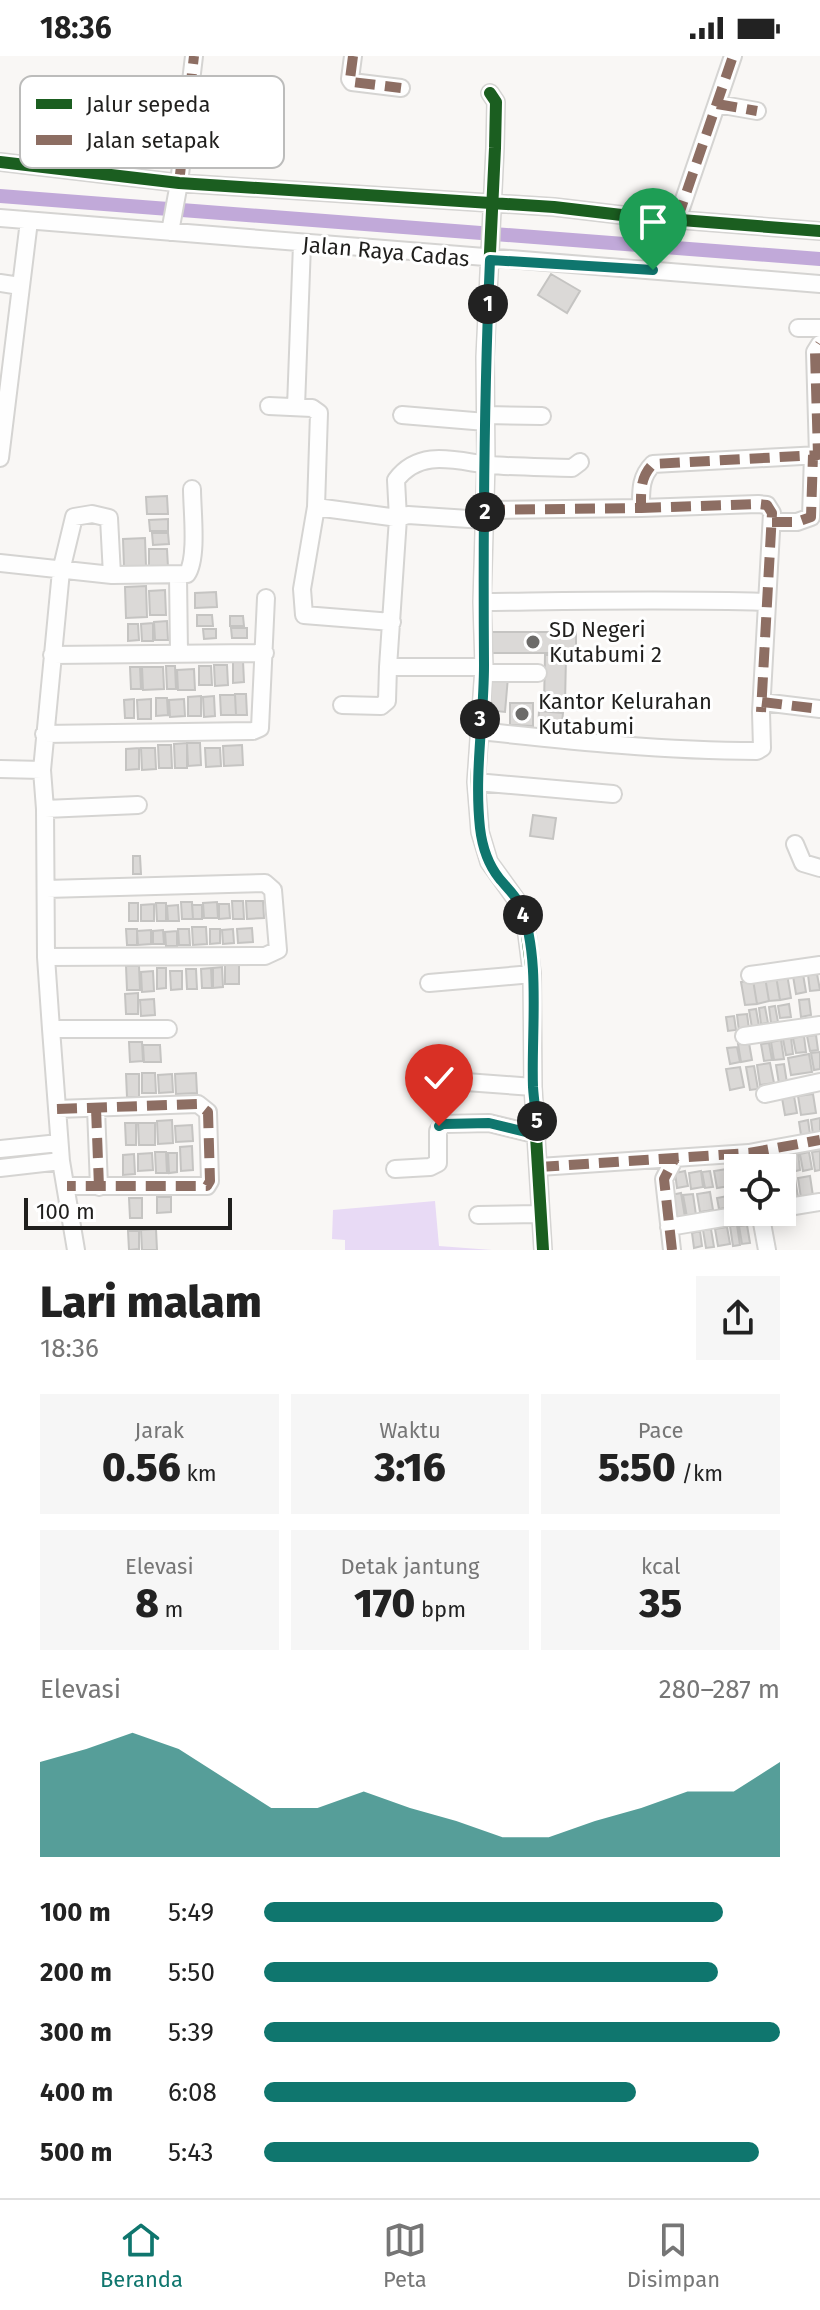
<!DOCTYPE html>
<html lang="id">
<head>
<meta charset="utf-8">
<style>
  :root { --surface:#fff; --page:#f6f6f6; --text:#222; --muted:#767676; --line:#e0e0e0; --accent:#0f766e }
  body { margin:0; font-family:"Fira Sans",sans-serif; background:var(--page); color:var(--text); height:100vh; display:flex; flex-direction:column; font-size:30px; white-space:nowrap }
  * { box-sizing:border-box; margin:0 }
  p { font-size:26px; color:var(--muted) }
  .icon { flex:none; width:44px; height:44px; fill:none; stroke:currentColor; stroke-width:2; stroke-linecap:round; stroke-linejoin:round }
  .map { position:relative; height:1194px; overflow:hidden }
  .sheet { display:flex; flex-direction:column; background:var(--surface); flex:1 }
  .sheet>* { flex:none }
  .fabs { position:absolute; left:724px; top:1098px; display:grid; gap:16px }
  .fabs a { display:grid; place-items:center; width:72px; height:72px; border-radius:0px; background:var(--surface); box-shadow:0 4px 20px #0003; font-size:40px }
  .scale { position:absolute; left:24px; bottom:20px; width:208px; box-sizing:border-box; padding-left:8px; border:4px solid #201f1d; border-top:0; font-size:22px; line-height:28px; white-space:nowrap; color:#201f1d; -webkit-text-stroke:6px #fff; paint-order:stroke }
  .pin { position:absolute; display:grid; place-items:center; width:68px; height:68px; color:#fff; margin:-82px -34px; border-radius:50% 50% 50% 0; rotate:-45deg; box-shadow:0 0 8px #0007 }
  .pin .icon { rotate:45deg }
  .km { position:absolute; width:40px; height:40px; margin:-20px; border-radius:50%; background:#222; color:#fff; font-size:22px; line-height:40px; text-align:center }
  .round { display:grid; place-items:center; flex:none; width:84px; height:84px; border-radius:0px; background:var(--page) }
  .overview { display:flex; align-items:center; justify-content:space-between; height:136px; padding:0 40px }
  h1 { font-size:44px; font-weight:800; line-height:60px }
  .figures { display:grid; grid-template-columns:repeat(3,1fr); gap:12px; height:136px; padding:8px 40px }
  .figures div { display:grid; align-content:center; border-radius:0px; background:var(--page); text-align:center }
  .figures b { font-size:40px; font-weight:800 }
  .figures small { font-size:22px; font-weight:400 }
  .figures p { font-size:22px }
  .chart { height:224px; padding:16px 40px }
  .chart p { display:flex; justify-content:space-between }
  .chart svg { width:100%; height:144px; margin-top:8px; fill:var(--accent); opacity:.7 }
  ul { padding:0 40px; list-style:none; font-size:26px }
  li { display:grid; grid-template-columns:128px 96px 1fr; align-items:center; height:60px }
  li i { height:20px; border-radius:10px; background:var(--accent) }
  .status { display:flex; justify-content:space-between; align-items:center; height:56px; padding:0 40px; background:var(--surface); direction:ltr }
  .status svg { height:22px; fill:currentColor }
  .dock { display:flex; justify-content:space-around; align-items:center; height:112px; border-top:2px solid var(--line); background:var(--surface); font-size:22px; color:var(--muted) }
  .dock a { display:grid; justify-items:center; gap:4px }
  .dock .current { color:var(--accent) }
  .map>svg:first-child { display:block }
</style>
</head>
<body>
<div class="status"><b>18:36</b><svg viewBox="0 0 49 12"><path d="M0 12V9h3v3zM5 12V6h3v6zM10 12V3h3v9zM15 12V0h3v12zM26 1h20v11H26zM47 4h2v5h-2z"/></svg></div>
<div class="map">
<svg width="820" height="1194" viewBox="0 0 820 1194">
  <rect width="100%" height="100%" fill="#f9f7f5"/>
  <path fill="#e8daf5" d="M435 1145 439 1190 492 1194H345V1184L332 1183 333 1154Z"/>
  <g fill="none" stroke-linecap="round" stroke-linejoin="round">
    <path stroke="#c1a9d9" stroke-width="14" d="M0 140 820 203"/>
  </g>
  <path fill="#dbd9d7" stroke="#c5c4c2" stroke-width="2" d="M551 218 580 235 567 257 538 239Z
    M167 440 168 458H147L146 441Z
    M168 463V475H150L149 464Z
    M152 477H168L169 488 153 489Z
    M145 482 146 510 124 511 123 483Z
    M149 493H167L168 511 149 512Z
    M146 530 147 561 126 562 125 531Z
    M165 534 166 559H150L149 535Z
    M216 536 217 551 195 552V537Z
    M197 559H212L213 570H197Z
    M230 560H243L244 570H230Z
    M167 565 168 584H155L154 566Z
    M153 567V585H142L141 568Z
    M128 568H138L139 584 128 585Z
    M231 572H247V582H232Z
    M203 573H216V582L204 583Z
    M490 576H576V597H490Z
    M545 599H566L565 649H544Z
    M233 605H243L244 626 233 627Z
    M214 609H227L228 629 215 630Z
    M166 610H175L176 633H167Z
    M199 610H211L212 629H199Z
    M130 611H140L141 633H131Z
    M142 611H163L164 633 143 634Z
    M194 613 195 634H178L177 614Z
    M490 620 508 621 505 656 487 654Z
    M235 638H246L247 659H236Z
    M220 639H235L236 659H221Z
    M201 640V660H188V641Z
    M214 640 215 660 204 661 203 641Z
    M156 642H167L168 659 156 660Z
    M134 643V662H125L124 644Z
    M151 643V663H138L137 644Z
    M184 643 185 660 170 661 169 644Z
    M510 647H533V670L510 669Z
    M539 655 563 657 561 676 538 674Z
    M187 687H200L201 709 188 710Z
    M187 687V712H175L174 688Z
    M158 689H171L172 712H159Z
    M242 689 243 709 224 710 223 690Z
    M139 692V713L126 714V693Z
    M141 692H155L156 713 142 714Z
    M205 692H220L221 710 206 711Z
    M533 759 556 762 553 783 530 780Z
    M133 800H140L141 818H133Z
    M232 845H243L244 863H233Z
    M246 845H263L264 862 247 863Z
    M181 846H192L193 863H182Z
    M217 846 218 862H204L203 847Z
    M129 847H138V865H129Z
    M156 847H166V865H157Z
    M154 848V865H141V849Z
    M219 848H229L230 862 219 863Z
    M178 849 179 865H168L167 850Z
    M192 849H202V863H193Z
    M192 871H206L207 888 193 889Z
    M252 872 253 886 238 887 237 873Z
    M126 873H137V889H127Z
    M178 873H189L190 889H179Z
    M210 873H220V887L210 888Z
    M233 873 234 887 223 888 222 874Z
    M151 874V888L138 889 137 875Z
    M163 874 164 888H153V875Z
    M177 875V890H166L165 876Z
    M239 908V928H225V909Z
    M126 910H139L140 934H127Z
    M222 911 223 931 213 932V912Z
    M157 912H166V932L157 933Z
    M211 912 212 932H202L201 913Z
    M186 913H196L197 933H187Z
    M153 915 154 935 142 936 141 916Z
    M170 915H182V933L171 934Z
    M787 918 791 942 780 944 776 920Z
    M803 918 806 936 796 938 793 920Z
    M817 918 820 934 810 935 808 919Z
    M776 920 780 944 769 945 765 921Z
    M765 921 769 945 757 948 753 924Z
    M753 924 757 948 745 949 741 926Z
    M138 937V958H126L125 938Z
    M154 943 155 959 141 960 140 944Z
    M809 943 811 959 801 961 799 944Z
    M789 948 791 961 780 962 778 950Z
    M775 950 778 966 771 967 769 951Z
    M765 951 768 967 761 968 759 952Z
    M756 953 759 970 752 972 749 954Z
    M747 958 749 973 739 975 737 959Z
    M734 960 736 974 728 975 726 961Z
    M816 979 818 994 810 995 807 980Z
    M804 980 806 996 796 997 793 982Z
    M791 982 793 998 786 999 783 983Z
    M781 984 784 1003 774 1004 771 986Z
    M129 986H142L143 1005 130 1006Z
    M749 987 752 1004 741 1006 738 988Z
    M769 987 772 1004 764 1005 761 988Z
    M143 989H160L161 1006H144Z
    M737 991 740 1006 730 1008 727 992Z
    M820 996V1013L814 1014 811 997Z
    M809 998 812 1016 791 1019 788 1002Z
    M770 1007 774 1027 760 1029 757 1009Z
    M784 1008 787 1027 779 1028 776 1009Z
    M754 1010 758 1033 750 1034 746 1011Z
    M740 1011 744 1031 730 1034 726 1013Z
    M142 1017H155L156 1037H142Z
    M196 1017 197 1037 176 1038 175 1018Z
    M126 1018H139V1041H127Z
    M172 1018 173 1036 159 1037 158 1019Z
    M813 1038 816 1057 801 1059 798 1040Z
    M794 1040 797 1057 785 1059 782 1042Z
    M820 1062V1078L813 1079 811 1064Z
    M172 1064 173 1087 158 1088 157 1065Z
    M808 1064 810 1078 801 1079 799 1066Z
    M125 1067H136V1089H126Z
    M138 1067H155V1089H139Z
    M192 1069 193 1085 176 1086 175 1070Z
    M192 1090 193 1114 181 1115 180 1091Z
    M820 1095V1114L815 1115 812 1096Z
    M155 1096H166L167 1117H156Z
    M809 1096 812 1113 803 1115 800 1098Z
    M152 1097 153 1114 138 1115V1098Z
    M168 1097H177V1116L169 1117Z
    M798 1097 800 1114 792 1116 789 1099Z
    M134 1098 135 1118 123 1119V1099Z
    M784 1101 787 1118 782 1119V1112H778L776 1102Z
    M739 1111 738 1127 733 1128 730 1112Z
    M727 1113 730 1130 717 1132 714 1115Z
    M685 1115 688 1130 677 1132 675 1117Z
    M701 1115 703 1131 691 1133 689 1117Z
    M710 1115 713 1131 705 1132 702 1116Z
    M810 1120 813 1140 801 1142 798 1122Z
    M795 1123 798 1141 786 1143 784 1125Z
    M710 1136 713 1154 700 1156 697 1138Z
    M681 1137 685 1161 670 1163 666 1140Z
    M693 1138 696 1159 687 1161 683 1139Z
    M738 1138V1150L719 1153 717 1142Z
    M157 1141H171V1156L157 1157Z
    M129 1142H142V1162H130Z
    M737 1169 740 1189 733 1190 730 1170Z
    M747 1169 750 1187 742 1188 739 1170Z
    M727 1171 730 1188 718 1190 715 1173Z
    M156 1173 157 1194H142L141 1174Z
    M711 1173 714 1191 706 1192 703 1174Z
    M128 1175H139V1193L129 1194Z
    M700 1175 702 1190 694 1192 692 1177Z"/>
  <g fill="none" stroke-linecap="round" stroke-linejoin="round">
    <defs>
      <path id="minor" d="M353 0 350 23 352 26 401 32
        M490 37 496 46 495 92 485 301 486 408 482 546 484 611 476 726 480 776 489 806 520 849 527 879 532 918 533 1031 543 1194
        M717 48 757 55
        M0 106 179 127 554 151 630 160 820 175
        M0 162 820 228
        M677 164 733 0
        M170 176 179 127 194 0
        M0 227 20 230
        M798 272H820
        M269 350 312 352 319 357 316 451 302 533 304 559 392 566
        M296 351 302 188
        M402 359 486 366
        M486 359 542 360
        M818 399 815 296 820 288
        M0 402 29 165
        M316 451 398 462 396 424C420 392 456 405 489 409 516 411 544 411 572 412L580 406
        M485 454 641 452C641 435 640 421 653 408L820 399
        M772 466H797L811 461 813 399
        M0 507 112 519 187 518C198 502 192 454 192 433
        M178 520 179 597
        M482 546C577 545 672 543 767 546
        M52 599 265 597
        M484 611H388L398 462 408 459 484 464
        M483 617H538
        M762 646 820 653
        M342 649 381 650 387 645 388 611
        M479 675C572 685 664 695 757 695L762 692 761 656 772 457 767 449 758 448 641 452
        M44 678 253 675 260 672 266 542
        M0 713 42 714 45 753 46 901 51 973 61 1105 76 1194
        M42 714 61 515 74 461 92 458 109 462 112 519
        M476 726 613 738
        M45 753 138 749
        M795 788 803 807 820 812
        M46 833 265 827 273 834 278 894 265 900 46 901
        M750 919 820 909
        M429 927 532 918
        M51 973H168
        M744 980 820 969
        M466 1026 533 1031
        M765 1038 820 1026
        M96 1052 99 1131
        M57 1053 198 1048 208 1056 210 1125 207 1130H67
        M0 1093 59 1087
        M539 1111 749 1097 820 1084
        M0 1112 61 1105
        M395 1113 430 1111 438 1107V1075L443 1068 489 1067 538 1079
        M782 1152 820 1146
        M760 1156 767 1194
        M478 1159 539 1158
        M669 1171 758 1156
        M672 1194 664 1123 675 1102"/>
    </defs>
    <use href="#minor" stroke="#d5d4d2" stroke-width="20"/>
    <use href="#minor" stroke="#fefefe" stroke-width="16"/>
    <path stroke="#8d6e63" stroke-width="10" stroke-dasharray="20 10" stroke-linecap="butt" d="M353 0 350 23 352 26 401 32
      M717 48 757 55
      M179 127 194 0
      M677 164 733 0
      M641 452 758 448 767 449 772 457 761 656
      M485 454 641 452C641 435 640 421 653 408L818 399 815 296 820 288
      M772 466H797L811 461 813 399
      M762 646 820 653
      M96 1052 99 1131
      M57 1053 198 1048 208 1056 210 1125 207 1130H67
      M539 1111 749 1097 820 1084
      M672 1194 664 1123 675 1102"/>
    <defs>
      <path id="cycleway" d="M490 37 496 46 495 92 485 301 486 408 482 546 484 611 476 726 480 776 489 806 520 849 527 879 532 918 533 1031 543 1194
        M0 106 179 127 554 151 630 160 820 175"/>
    </defs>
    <use href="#cycleway" stroke="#fff" stroke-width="17"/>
    <use href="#cycleway" stroke="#1b5e20" stroke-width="12"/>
  </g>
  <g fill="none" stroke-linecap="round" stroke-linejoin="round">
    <defs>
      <path id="route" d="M439 1070 443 1068 489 1067 538 1079C537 1063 534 1047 533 1031 531 977 541 901 521 851 516 839 506 831 499 822 488 808 482 789 480 772 474 716 484 664 484 609 483 474 484 338 490 204L653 214"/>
    </defs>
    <use href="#route" stroke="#fff" stroke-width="16"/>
    <use href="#route" stroke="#0f766e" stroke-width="10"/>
  </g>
  <g fill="#6c6b69" stroke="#fff" stroke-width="3">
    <circle cx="533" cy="586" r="8"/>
    <circle cx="522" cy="658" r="8"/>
  </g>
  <g text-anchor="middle" stroke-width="6" stroke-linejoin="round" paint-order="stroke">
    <g font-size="22" fill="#201f1d" stroke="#fff">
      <text transform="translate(386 195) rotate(5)" y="8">Jalan Raya Cadas</text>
    </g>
    <g font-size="22" fill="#201f1d" stroke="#fff" text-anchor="start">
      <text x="549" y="581">SD Negeri<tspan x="549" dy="25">Kutabumi 2</tspan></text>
      <text x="538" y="653">Kantor Kelurahan<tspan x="538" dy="25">Kutabumi</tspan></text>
    </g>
  </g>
  <rect x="20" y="20" width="264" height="92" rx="12" fill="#fff" stroke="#bcbcbb" stroke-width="2"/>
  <rect x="36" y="43" width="36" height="10" fill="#1b5e20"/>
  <rect x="36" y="79" width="36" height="10" fill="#8d6e63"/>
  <g font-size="22" fill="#201f1d">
    <text x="86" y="56">Jalur sepeda</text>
    <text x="86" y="92">Jalan setapak</text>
  </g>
</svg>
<div class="fabs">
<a><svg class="icon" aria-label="locate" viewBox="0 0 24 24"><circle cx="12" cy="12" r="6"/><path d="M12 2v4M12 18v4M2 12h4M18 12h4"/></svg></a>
</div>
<div class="scale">100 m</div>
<div class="pin" style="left:653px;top:214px;background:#1e9e55"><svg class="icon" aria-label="arrive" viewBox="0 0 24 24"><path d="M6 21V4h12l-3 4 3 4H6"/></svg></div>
<div class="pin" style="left:439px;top:1070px;background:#d93025"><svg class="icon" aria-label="check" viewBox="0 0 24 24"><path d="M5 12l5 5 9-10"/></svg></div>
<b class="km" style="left:488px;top:248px">1</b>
<b class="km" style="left:485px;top:456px">2</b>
<b class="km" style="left:480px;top:663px">3</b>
<b class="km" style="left:523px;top:859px">4</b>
<b class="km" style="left:537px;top:1065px">5</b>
</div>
<section class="sheet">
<div class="overview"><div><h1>Lari malam</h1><p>18:36</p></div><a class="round"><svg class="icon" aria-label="share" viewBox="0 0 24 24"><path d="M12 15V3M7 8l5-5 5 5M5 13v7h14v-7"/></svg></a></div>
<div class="figures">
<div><p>Jarak</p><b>0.56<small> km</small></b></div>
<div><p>Waktu</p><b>3:16</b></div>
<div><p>Pace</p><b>5:50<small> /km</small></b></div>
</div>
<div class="figures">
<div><p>Elevasi</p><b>8<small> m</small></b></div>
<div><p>Detak jantung</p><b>170<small> bpm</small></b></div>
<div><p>kcal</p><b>35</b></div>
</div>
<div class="chart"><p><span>Elevasi</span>280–287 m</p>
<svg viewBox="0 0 160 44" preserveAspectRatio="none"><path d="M0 44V15L10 11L20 6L30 11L40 20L50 29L60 29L70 24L80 29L90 33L100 38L110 38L120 33L130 29L140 24L150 24L160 15V44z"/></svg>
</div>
<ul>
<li><b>100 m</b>5:49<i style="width:89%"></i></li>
<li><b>200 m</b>5:50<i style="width:88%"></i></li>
<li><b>300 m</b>5:39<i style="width:100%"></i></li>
<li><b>400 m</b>6:08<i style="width:72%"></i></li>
<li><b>500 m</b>5:43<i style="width:96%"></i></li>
</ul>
</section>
<nav class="dock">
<a class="current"><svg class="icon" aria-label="home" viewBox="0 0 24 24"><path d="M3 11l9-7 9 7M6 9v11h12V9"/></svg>Beranda</a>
<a><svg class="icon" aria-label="map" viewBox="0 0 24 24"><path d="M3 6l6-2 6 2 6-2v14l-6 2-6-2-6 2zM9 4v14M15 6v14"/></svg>Peta</a>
<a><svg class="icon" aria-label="saved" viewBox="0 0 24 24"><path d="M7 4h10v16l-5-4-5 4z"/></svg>Disimpan</a>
</nav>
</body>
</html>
